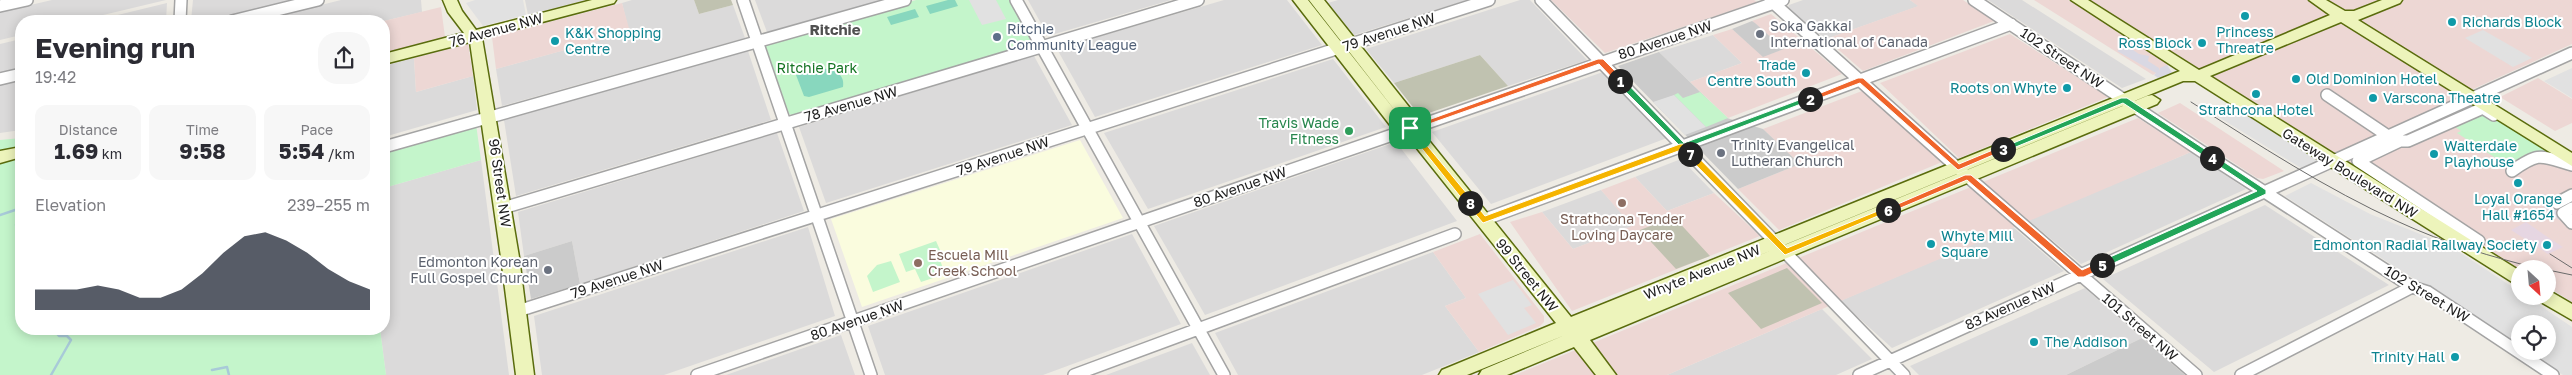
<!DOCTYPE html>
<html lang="en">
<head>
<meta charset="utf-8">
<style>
  :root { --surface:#fff; --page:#f7f7f7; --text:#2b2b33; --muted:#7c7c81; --accent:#111827 }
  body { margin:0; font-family:"Golos Text",sans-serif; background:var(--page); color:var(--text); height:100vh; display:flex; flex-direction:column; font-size:19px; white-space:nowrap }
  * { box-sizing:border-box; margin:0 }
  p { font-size:16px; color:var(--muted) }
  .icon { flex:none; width:28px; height:28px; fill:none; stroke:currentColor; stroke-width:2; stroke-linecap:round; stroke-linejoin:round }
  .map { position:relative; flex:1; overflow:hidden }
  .side { position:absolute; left:15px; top:15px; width:375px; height:320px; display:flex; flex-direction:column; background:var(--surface); border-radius:20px; box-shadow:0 2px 12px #0003 }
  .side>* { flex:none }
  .needle { width:32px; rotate:154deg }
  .fabs { position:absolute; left:2511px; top:260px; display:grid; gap:10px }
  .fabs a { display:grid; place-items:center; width:45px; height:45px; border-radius:50%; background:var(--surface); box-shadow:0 2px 12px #0003; font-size:25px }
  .pin { position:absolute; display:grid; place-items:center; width:42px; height:42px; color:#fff; margin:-21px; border-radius:10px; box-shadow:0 2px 8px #0006 }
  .km { position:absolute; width:25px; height:25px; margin:-12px; border-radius:50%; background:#222; color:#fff; font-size:14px; line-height:25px; text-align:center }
  .round { display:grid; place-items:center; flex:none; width:52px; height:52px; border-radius:20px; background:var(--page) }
  .summary { display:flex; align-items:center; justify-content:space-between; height:85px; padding:0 20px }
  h1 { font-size:28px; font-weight:700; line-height:38px }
  .stats { display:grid; grid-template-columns:repeat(3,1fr); gap:8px; height:85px; padding:5px 20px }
  .stats div { display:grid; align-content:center; border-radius:12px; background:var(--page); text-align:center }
  .stats b { font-size:21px; font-weight:700 }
  .stats small { font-size:14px; font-weight:400 }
  .stats p { font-size:14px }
  .chart { height:140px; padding:10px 20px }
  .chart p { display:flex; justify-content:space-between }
  .chart svg { width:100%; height:90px; margin-top:5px; fill:var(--accent); opacity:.7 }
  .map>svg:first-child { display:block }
</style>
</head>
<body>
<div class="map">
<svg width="2572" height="375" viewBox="0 0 2572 375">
  <rect width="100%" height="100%" fill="#eeebe4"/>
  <path fill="#dbdada" d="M52 0H166L78 21H21V35L0 40V12Z
    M193 0H296L210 21H191Z
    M341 0H421L422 12 384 21H257Z
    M525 0H585L528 15Z
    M632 0H694L699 14 733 5 745 38 502 106 496 69 629 32 622 3Z
    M755 0H881L767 32Z
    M1028 0H1171L1048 36Z
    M1224 0H1287L1322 45 1095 117 1057 49Z
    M1338 0H1467L1354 35 1328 3Z
    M1520 0H1530L1587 60 1508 86 1480 55 1394 83 1366 49Z
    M1803 0H1910L1919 6 1826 39 1787 10 1789 5Z
    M1988 0H2022L2146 79 2122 88Z
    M167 3 166 21H93Z
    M1713 35 1742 63 1690 82 1659 52Z
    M21 39V67L0 73V44Z
    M748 51 771 120 516 196 504 120Z
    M1034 56 1072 125 826 203 799 127Z
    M414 58 416 92 473 76 477 110 384 137V66Z
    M1333 59 1386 127 1148 209 1104 133Z
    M1603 72 1667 138 1491 204 1432 132Z
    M21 80V130L0 133V85Z
    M777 133 804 211 580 284 572 241 524 256 518 212Z
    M1396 142 1457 221 1205 315 1154 226Z
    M2191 152 2246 189 2081 264 2028 220Z
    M1681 159 1714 193 1667 211 1635 177Z
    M481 160 509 375H386L380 329H384V188Z
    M1601 190 1633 226 1573 249 1542 212Z
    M2265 205 2389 285 2214 372 2103 279Z
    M808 227 835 316 664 375H542L534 316Z
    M2013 227 2064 271 1892 348 1840 301Z
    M1132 234 1181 324 1043 375H885L868 326Z
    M1433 252 1466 298 1445 306 1479 352 1422 375H1238L1215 333Z
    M2085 288 2142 338 2066 375H1919L1910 366Z
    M1822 309 1872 359 1836 375H1667Z
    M841 335 855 375H726Z
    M1192 343 1210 375H1106Z"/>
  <path fill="#edd7d4" d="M1551 0H1754L1757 2 1605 53Z
    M1910 0H1963L1994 21 1863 71 1826 39 1918 6Z
    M2034 0H2068L2077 5 2092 0H2572V44L2460 95 2572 166V302L2548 287V269L2520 270 2179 58 2153 75Z
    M622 3 630 32 496 69 492 37Z
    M441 7 445 37 384 53V21Z
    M1771 14 1842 74 1728 118 1690 82 1742 63 1713 35 1732 29 1763 56 1784 49 1752 21Z
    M2010 34 2108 97 1959 158 1880 83Z
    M468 44 473 76 416 92 414 58Z
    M2538 78 2572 99V123L2555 131 2500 97Z
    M1862 91 1942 162 1779 230 1738 189 1800 164 1763 129Z
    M2180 103 2284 171 2263 179 2257 178 2158 113Z
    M2138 118 2191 152 1667 375H1515Z
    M1635 177 1667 211 1714 193 1760 236 1572 311 1510 222 1542 212 1573 249 1632 226 1601 190Z
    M1480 234 1544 316V322L1540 326 1479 352 1445 306 1466 298 1433 252Z"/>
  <path fill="#e6d6e2" d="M2526 222 2546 236 2563 247 2548 254 2511 230Z"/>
  <path fill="#fafcde" d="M1080 140 1123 218 862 307 831 219Z"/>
  <path fill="#cbcbcb" d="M1752 21 1755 23 1784 49 1763 57 1732 29Z
    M1659 52 1727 118 1763 129 1800 164 1738 189 1618 66Z
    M572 241 580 284 531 299 524 256Z
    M2142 338 2185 375H2066Z"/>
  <path fill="#c0c2b0" d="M694 0H731L733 5 699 14Z
    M1480 55 1508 86 1420 116 1394 83Z
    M1674 217 1710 256 1676 269 1640 230Z
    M1787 268 1822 303 1761 329 1728 293Z"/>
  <path fill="#c4f5cb" d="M916 0H1010L1033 43 795 116 789 114 765 45 769 41Z
    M1700 92 1728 118 1706 127 1674 95 1678 93 1683 98Z
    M2477 106 2550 153 2526 154 2517 161 2505 164 2457 133 2461 131 2445 120Z
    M476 124 481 160 384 188V150Z
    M21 138V329H380L386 375H0V140Z
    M936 241 944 259 940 260 945 274 921 282 915 269 906 272 899 254Z
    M891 261 900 282 873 292 867 276 877 265Z"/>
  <path fill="#88d7be" d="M948 0H955L958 6 930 14 926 6Z
    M915 9 919 17 891 25 887 17Z
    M813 69C826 67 846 70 843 87L809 97 804 96 796 75Z"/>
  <path fill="#e1e1e1" d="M475 0H523L526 15 483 26 466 3Z
    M969 0H996L1006 19 982 25Z
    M2483 30 2532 58 2513 67 2465 38Z
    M2572 68V98L2544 81Z
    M1674 95 1706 127 1685 135 1653 102Z
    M2237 107 2321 159 2301 168 2217 116Z
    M2311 183 2370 214 2450 246 2520 292V296H2526L2572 327V375H2563L2526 351H2548V324H2520V347L2285 196Z
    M1513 280 1532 305 1524 308 1536 323 1508 335 1478 294Z"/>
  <path fill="#d9d8e3" d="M2127 46 2139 54 2149 56 2148 61 2159 68 2160 71V68L2167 65 2173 74 2158 78 2154 75 2156 73 2117 51Z
    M2544 194 2572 213V227L2558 219 2534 199Z"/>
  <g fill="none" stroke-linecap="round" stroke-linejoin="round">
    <path stroke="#a8cad8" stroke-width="2.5" d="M0 215 21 208
      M21 221 16 225 21 235
      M212 370 227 367 229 375
      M51 375 71 340 67 336H59L53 329"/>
    <defs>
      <path id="street" d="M743 0 871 375
        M1016 0 1224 375
        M1541 0 1904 375
        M1770 0 1961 171 2196 375
        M1974 0 2201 151 2412 287 2428 292 2553 375
        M0 6 27 0
        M180 21 181 0
        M232 21 318 0
        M0 79 21 74
        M2327 95 2391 138
        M384 147 905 0
        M2512 171C2540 151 2541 156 2572 165
        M2557 203 2572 195
        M503 208 1198 0
        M2572 208 2563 213 2572 223
        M1483 220 2011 24
        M2479 241 2358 161 2400 141H2408L2483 108 2494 115
        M518 311 1489 0
        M697 375 1783 0
        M1074 375 1455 234
        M1859 375 2572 53
        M2241 375 2412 287"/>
      <path id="secondary" d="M443 0H457L462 11 476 30 592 0H616L614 3 482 38 519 257 534 375H516L501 257 470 42 384 64V54L464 33 448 12Z
        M1293 0H1308L1400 117 1309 0H1324L1413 112 1418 127 1571 317 2180 71 2071 0H2088L2199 70 2330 15 2309 0H2326L2345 11H2354L2382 0H2402L2400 3 2358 20 2572 153V166L2341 22 2210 76 2520 271V287L2195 81H2183L1580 329 2147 96 2152 95 2160 100 2157 104 1590 340 1616 375H1596L1574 347 1507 375H1479L1482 370 1565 335 1467 375H1439L1442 370 1556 323 1404 132 1390 125Z
        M21 147V157L0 163V151Z
        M2548 290 2572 304V320L2539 301 2536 296H2548Z"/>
    </defs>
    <use href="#street" stroke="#a4a4a4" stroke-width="14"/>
    <use href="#secondary" stroke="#5a6c0d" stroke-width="3"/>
    <use href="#street" stroke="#fff" stroke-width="11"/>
    <use href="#secondary" fill="#edf4bb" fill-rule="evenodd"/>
    <path stroke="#6b6b6b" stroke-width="1" d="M2191 102C2259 145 2326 189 2399 222 2444 243 2492 257 2540 269
      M2550 254 2572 268
      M2548 270 2572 275"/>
  </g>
  <path fill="#f0652b" stroke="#fff" d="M1598 59H1603L1623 79V83H1617L1599 64 1412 130 1406 128Z"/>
  <path fill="#22a559" stroke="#fff" d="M1617 79H1623L1684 143 1807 97 1814 99 1683 149 1617 83Z"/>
  <path fill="#f0652b" stroke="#fff" d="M1858 78H1863L1959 164 2000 147 2007 149 1958 170 1860 83 1812 101 1806 99Z"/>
  <path fill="#22a559" stroke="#fff" d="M2121 98H2127L2215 156V160H2210L2123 103 2006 151 1999 149Z"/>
  <path fill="#22a559" stroke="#fff" d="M2210 156H2215L2266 190V194L2105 267H2099V262L2257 191 2210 160Z"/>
  <path fill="#f0652b" stroke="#fff" d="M1965 175H1971L2082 270 2102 261 2107 265 2105 267 2084 277H2078L1967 180 1891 212 1884 210Z"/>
  <path fill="#f5b400" stroke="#fff" d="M1687 152H1693L1787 248 1885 208 1892 210 1785 255 1687 156Z"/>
  <path fill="#f5b400" stroke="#fff" d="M1680 144H1686L1693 152V156H1687L1681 150 1483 223 1466 203 1473 201 1485 216Z"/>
  <path fill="#f5b400" stroke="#fff" d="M1410 125 1473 201V205H1467L1407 130 1406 128Z"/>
  <g fill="#0f9aa8" stroke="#fff" stroke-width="2">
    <circle cx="2245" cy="16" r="5"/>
    <circle cx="2452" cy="22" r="5"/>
    <circle cx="555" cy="41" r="5"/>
    <circle cx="2202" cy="43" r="5"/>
    <circle cx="1806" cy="73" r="5"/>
    <circle cx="2296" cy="79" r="5"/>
    <circle cx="2067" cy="88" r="5"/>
    <circle cx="2256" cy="94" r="5"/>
    <circle cx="2373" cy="98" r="5"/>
    <circle cx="2434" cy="154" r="5"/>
    <circle cx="2518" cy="183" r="5"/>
    <circle cx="1931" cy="244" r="5"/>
    <circle cx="2547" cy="245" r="5"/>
    <circle cx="2034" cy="342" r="5"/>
    <circle cx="2455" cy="357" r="5"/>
  </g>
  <g fill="#6b7280" stroke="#fff" stroke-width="2">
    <circle cx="1760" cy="34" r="5"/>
    <circle cx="1721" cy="153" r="5"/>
    <circle cx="548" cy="270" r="5"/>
  </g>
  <circle fill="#5c6f8a" stroke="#fff" stroke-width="2" cx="997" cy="37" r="5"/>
  <circle fill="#2e9e5b" stroke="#fff" stroke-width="2" cx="1349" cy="131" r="5"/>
  <g fill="#8d6e63" stroke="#fff" stroke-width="2">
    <circle cx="1622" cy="203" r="5"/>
    <circle cx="918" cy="263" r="5"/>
  </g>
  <g text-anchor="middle" stroke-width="4" stroke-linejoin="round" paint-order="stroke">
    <g font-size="14" fill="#0d838f" stroke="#fff" text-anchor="start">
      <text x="2462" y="27">Richards Block</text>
      <text x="2245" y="37" text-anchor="middle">Princess<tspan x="2245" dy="16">Threatre</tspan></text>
      <text x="565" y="38">K&amp;K Shopping<tspan x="565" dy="16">Centre</tspan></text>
      <text x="2192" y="48" text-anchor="end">Ross Block</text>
      <text x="1796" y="70" text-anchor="end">Trade<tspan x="1796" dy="16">Centre South</tspan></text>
      <text x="2306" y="84">Old Dominion Hotel</text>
      <text x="2057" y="93" text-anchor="end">Roots on Whyte</text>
      <text x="2383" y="103">Varscona Theatre</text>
      <text x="2256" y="115" text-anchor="middle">Strathcona Hotel</text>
      <text x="2444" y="151">Walterdale<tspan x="2444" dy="16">Playhouse</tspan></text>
      <text x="2518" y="204" text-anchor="middle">Loyal Orange<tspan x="2518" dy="16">Hall #1654</tspan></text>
      <text x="1941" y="241">Whyte Mill<tspan x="1941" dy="16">Square</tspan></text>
      <text x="2537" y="250" text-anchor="end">Edmonton Radial Railway Society</text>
      <text x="2044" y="347">The Addison</text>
      <text x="2445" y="362" text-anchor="end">Trinity Hall</text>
    </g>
    <g font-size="14" fill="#5b616d" stroke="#fff" text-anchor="start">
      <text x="1770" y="31">Soka Gakkai<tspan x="1770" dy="16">International of Canada</tspan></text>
      <text x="1731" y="150">Trinity Evangelical<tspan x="1731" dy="16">Lutheran Church</tspan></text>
      <text x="538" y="267" text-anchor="end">Edmonton Korean<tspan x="538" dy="16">Full Gospel Church</tspan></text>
    </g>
    <g font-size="14" fill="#4e5e75" stroke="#fff" text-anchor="start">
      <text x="1007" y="34">Ritchie<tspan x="1007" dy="16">Community League</tspan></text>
    </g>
    <g font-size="14" fill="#1d1d1d" stroke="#fff">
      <text transform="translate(496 30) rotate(-15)" y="5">76 Avenue NW</text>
      <text transform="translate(1389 32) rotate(-18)" y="5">79 Avenue NW</text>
      <text transform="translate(1665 40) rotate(-18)" y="5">80 Avenue NW</text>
      <text transform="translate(2062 58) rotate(34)" y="5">102 Street NW</text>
      <text transform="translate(851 104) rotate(-16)" y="5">78 Avenue NW</text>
      <text transform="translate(1003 156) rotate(-18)" y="5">79 Avenue NW</text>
      <text transform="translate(2350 173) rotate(32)" y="5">Gateway Boulevard NW</text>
      <text transform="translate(500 183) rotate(82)" y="5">96 Street NW</text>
      <text transform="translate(1240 187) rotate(-19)" y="5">80 Avenue NW</text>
      <text transform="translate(1702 272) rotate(-22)" y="5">Whyte Avenue NW</text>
      <text transform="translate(1527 275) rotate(51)" y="5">99 Street NW</text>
      <text transform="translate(617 279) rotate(-18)" y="5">79 Avenue NW</text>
      <text transform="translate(2427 294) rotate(31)" y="5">102 Street NW</text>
      <text transform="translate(2010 306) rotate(-24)" y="5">83 Avenue NW</text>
      <text transform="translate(857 320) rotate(-19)" y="5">80 Avenue NW</text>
      <text transform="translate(2140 327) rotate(41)" y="5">101 Street NW</text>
    </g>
    <g font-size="14" fill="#147323" stroke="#fff">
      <text x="817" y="73">Ritchie Park</text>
    </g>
    <g font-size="14" fill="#27864d" stroke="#fff" text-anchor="end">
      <text x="1339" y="128">Travis Wade<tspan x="1339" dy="16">Fitness</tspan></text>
    </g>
    <g font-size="14" fill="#785e54" stroke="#fff">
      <text x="1622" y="224">Strathcona Tender<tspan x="1622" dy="16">Loving Daycare</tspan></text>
      <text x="928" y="260" text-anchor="start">Escuela Mill<tspan x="928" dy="16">Creek School</tspan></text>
    </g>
    <g font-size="15" font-weight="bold" fill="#505050" stroke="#fff">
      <text x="835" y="35">Ritchie</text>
    </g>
  </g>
</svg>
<div class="fabs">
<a><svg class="needle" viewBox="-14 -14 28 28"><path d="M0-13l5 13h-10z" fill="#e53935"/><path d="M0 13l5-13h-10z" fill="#7c7c81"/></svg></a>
<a><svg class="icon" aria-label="locate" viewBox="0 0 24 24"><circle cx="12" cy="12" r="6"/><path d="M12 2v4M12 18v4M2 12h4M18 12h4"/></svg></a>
</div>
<div class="pin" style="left:1410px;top:128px;background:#1e9e55"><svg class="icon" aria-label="arrive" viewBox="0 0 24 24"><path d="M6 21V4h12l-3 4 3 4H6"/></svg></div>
<b class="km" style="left:1620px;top:81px">1</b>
<b class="km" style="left:1810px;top:99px">2</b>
<b class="km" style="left:2003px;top:149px">3</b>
<b class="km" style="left:2212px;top:158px">4</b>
<b class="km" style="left:2102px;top:265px">5</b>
<b class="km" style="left:1888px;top:210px">6</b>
<b class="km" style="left:1690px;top:154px">7</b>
<b class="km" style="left:1470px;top:203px">8</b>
<section class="side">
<div class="summary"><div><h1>Evening run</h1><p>19:42</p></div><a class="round"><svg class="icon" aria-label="share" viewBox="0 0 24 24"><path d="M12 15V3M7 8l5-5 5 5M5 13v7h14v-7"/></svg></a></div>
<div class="stats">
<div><p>Distance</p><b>1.69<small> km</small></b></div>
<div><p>Time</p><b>9:58</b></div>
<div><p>Pace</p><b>5:54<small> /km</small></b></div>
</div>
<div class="chart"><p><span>Elevation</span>239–255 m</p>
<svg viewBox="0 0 160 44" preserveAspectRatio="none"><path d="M0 44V34L10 34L20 34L30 32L40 34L50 38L60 38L70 34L80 26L90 16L100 8L110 6L120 10L130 16L140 24L150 30L160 34V44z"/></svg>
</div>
</section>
</div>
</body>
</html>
